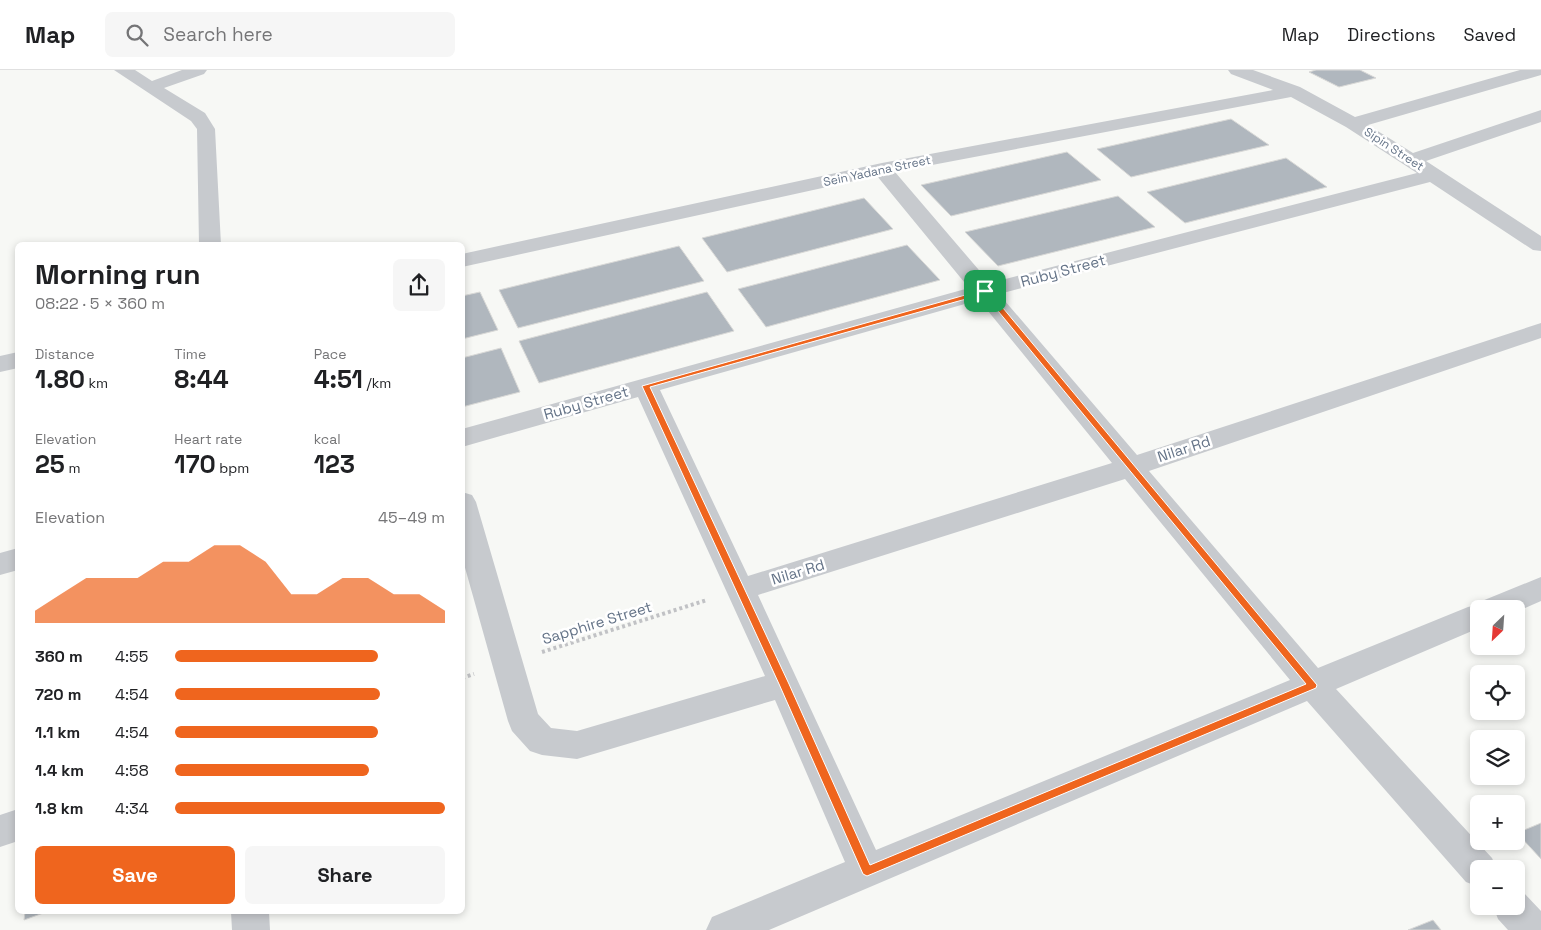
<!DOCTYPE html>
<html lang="en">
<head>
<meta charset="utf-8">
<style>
  :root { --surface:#fff; --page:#f6f6f6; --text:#202124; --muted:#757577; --line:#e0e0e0; --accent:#ef651e }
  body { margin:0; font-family:"Space Grotesk",sans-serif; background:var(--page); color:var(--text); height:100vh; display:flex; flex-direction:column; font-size:19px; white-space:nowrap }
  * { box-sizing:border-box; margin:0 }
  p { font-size:16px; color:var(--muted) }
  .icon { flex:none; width:28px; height:28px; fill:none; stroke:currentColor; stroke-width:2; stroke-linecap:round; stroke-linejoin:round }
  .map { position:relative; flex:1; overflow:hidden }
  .sheet { position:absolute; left:15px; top:172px; width:450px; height:672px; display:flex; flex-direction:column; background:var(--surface); border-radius:8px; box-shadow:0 2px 8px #0003 }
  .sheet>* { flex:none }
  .needle { width:32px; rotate:205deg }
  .buttons { position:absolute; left:1470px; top:530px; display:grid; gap:10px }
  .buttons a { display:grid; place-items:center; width:55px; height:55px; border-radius:8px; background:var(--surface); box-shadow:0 2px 8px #0003; font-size:25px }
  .pin { position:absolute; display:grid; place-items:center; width:42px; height:42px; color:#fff; margin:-21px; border-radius:10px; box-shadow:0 2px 8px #0006 }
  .round { display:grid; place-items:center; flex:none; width:52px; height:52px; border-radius:8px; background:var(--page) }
  .headline { display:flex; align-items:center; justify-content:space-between; height:85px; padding:0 20px }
  h1 { font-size:28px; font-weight:600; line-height:38px }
  .metrics { display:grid; grid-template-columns:repeat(3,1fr); gap:8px; height:85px; padding:5px 20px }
  .metrics div { display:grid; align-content:center }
  .metrics b { font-size:25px; font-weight:600 }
  .metrics small { font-size:14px; font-weight:400 }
  .metrics p { font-size:14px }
  .chart { height:140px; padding:10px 20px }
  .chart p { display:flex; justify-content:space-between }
  .chart svg { width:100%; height:90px; margin-top:5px; fill:var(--accent); opacity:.7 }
  .action { display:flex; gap:10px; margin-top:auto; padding:10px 20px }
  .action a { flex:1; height:58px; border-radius:8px; background:var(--accent); color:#fff; font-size:20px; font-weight:600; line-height:58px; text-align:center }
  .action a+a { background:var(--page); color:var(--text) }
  ul { padding:0 20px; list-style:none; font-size:16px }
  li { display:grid; grid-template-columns:80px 60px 1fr; align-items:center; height:38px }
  li i { height:12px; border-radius:6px; background:var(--accent) }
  header { display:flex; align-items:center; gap:30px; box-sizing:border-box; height:70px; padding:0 25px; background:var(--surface); border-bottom:1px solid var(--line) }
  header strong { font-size:24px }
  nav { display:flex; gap:28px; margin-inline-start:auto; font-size:18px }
  .search { width:350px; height:45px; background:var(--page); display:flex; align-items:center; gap:12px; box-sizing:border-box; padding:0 18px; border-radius:8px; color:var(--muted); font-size:19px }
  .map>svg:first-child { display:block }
</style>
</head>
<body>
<header>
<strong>Map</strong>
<div class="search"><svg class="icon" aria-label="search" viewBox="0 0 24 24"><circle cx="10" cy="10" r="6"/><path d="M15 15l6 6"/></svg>Search here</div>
<nav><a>Map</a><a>Directions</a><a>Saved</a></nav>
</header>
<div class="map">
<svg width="1541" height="860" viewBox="0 0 1541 860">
  <rect width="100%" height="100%" fill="#f7f8f5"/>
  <path fill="#b0b7be" stroke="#d9d9d7" d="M1316 0H1360L1376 8 1339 17 1309 2Z
    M1231 49 1269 75 1131 107 1097 79Z
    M1067 82 1101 110 951 146 921 115Z
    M1286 88 1327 117 1185 153 1147 122Z
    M1118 126 1155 157 998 196 965 162Z
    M864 128 893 159 727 202 702 168Z
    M907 175 940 210 766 257 738 219Z
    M679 176 704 211 518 258 499 220Z
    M480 222 498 260 462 269V226Z
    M707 222 734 261 539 313 519 271Z
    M501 278 520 322 462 337V288Z
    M1541 753V789L1517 763Z
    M25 842H46L24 850Z
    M1433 850 1441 860H1408Z"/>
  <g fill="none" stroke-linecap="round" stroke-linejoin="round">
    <path stroke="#c1c2c5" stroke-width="4" stroke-dasharray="3 3" stroke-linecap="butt" d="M542 582 707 530
      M462 608 474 604"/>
    <path fill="#c7cace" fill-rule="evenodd" d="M114 0H135L152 11 182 0H207L204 4 164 18 205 43 215 59 221 175H199L197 59 191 51Z
      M1228 0H1253L1300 17 1355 47 1520 0H1541V5L1368 55 1413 83 1541 40V52L1426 91 1541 166V181L1533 180 1430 112 999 224 1137 385 1541 253V268L1149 401 1318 598 1468 537 1481 534 1482 531 1541 507V531L1516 542V539H1479V558L1336 619 1492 788 1497 799H1479V817L1466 812 1307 631 769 860H706L712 847 845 792 775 630 577 689 542 685 530 681 512 661 508 651 462 487V422L472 425 476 432 538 644 551 658 577 661 765 606 638 327 462 377V359L969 218 877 106 462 197V184L882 93 1273 20 1231 4ZM1291 27 1346 57 1417 103 990 213 895 102ZM979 230 1112 393 748 506 660 320ZM1125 409 1290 610 876 780 758 525Z
      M18 282V298L0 302V286Z
      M18 478V500L0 505V483Z
      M18 739V771L0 777V745Z
      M1516 820 1524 823 1541 841V860H1508L1498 849 1493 836H1516Z
      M231 842H269L270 860H232Z"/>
  </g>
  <path fill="#ef651e" stroke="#fff" fill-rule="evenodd" d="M983 220H988L1317 615 1316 618 867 806 863 804 779 614 642 316ZM984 224 1306 614 870 795 789 614 650 317Z"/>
  <g text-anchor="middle" stroke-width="5" stroke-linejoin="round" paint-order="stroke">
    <g font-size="12" fill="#657488" stroke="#fff">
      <text transform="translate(1394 79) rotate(33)" y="4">Sipin Street</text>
      <text transform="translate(877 101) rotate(-12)" y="4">Sein Yadana Street</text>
    </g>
    <g font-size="15" fill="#657488" stroke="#fff">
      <text transform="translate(1063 201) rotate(-15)" y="5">Ruby Street</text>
      <text transform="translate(586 333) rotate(-16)" y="5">Ruby Street</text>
      <text transform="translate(1184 379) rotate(-18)" y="5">Nilar Rd</text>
      <text transform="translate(798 502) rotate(-17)" y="5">Nilar Rd</text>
      <text transform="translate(597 553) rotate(-17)" y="5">Sapphire Street</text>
    </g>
  </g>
</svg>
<div class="buttons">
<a><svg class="needle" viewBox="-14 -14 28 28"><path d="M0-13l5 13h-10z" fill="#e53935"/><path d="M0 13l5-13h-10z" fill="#757577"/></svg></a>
<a><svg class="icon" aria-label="locate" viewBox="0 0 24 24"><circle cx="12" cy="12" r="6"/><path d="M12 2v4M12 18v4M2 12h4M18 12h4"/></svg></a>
<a><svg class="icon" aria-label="layers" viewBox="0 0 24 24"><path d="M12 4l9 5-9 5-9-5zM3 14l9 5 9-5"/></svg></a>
<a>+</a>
<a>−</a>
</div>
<div class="pin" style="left:985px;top:221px;background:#1e9e55"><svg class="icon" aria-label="arrive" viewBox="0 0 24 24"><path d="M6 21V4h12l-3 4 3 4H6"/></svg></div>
<section class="sheet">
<div class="headline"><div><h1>Morning run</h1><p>08:22 · 5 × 360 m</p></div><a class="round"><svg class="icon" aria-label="share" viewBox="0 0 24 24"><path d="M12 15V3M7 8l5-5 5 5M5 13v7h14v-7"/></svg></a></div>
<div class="metrics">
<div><p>Distance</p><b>1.80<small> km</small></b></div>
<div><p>Time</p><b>8:44</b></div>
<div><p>Pace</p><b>4:51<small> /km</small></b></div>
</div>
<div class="metrics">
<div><p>Elevation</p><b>25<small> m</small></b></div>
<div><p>Heart rate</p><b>170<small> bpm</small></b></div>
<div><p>kcal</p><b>123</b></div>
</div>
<div class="chart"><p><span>Elevation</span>45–49 m</p>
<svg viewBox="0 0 160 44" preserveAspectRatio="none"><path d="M0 44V38L10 30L20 22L30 22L40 22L50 14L60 14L70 6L80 6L90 14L100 30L110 30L120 22L130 22L140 30L150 30L160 38V44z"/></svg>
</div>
<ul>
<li><b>360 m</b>4:55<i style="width:75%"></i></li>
<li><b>720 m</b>4:54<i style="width:76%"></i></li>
<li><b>1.1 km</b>4:54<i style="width:75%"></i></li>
<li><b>1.4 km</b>4:58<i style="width:72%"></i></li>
<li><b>1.8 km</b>4:34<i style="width:100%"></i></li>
</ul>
<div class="action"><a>Save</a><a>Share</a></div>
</section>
</div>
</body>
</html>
